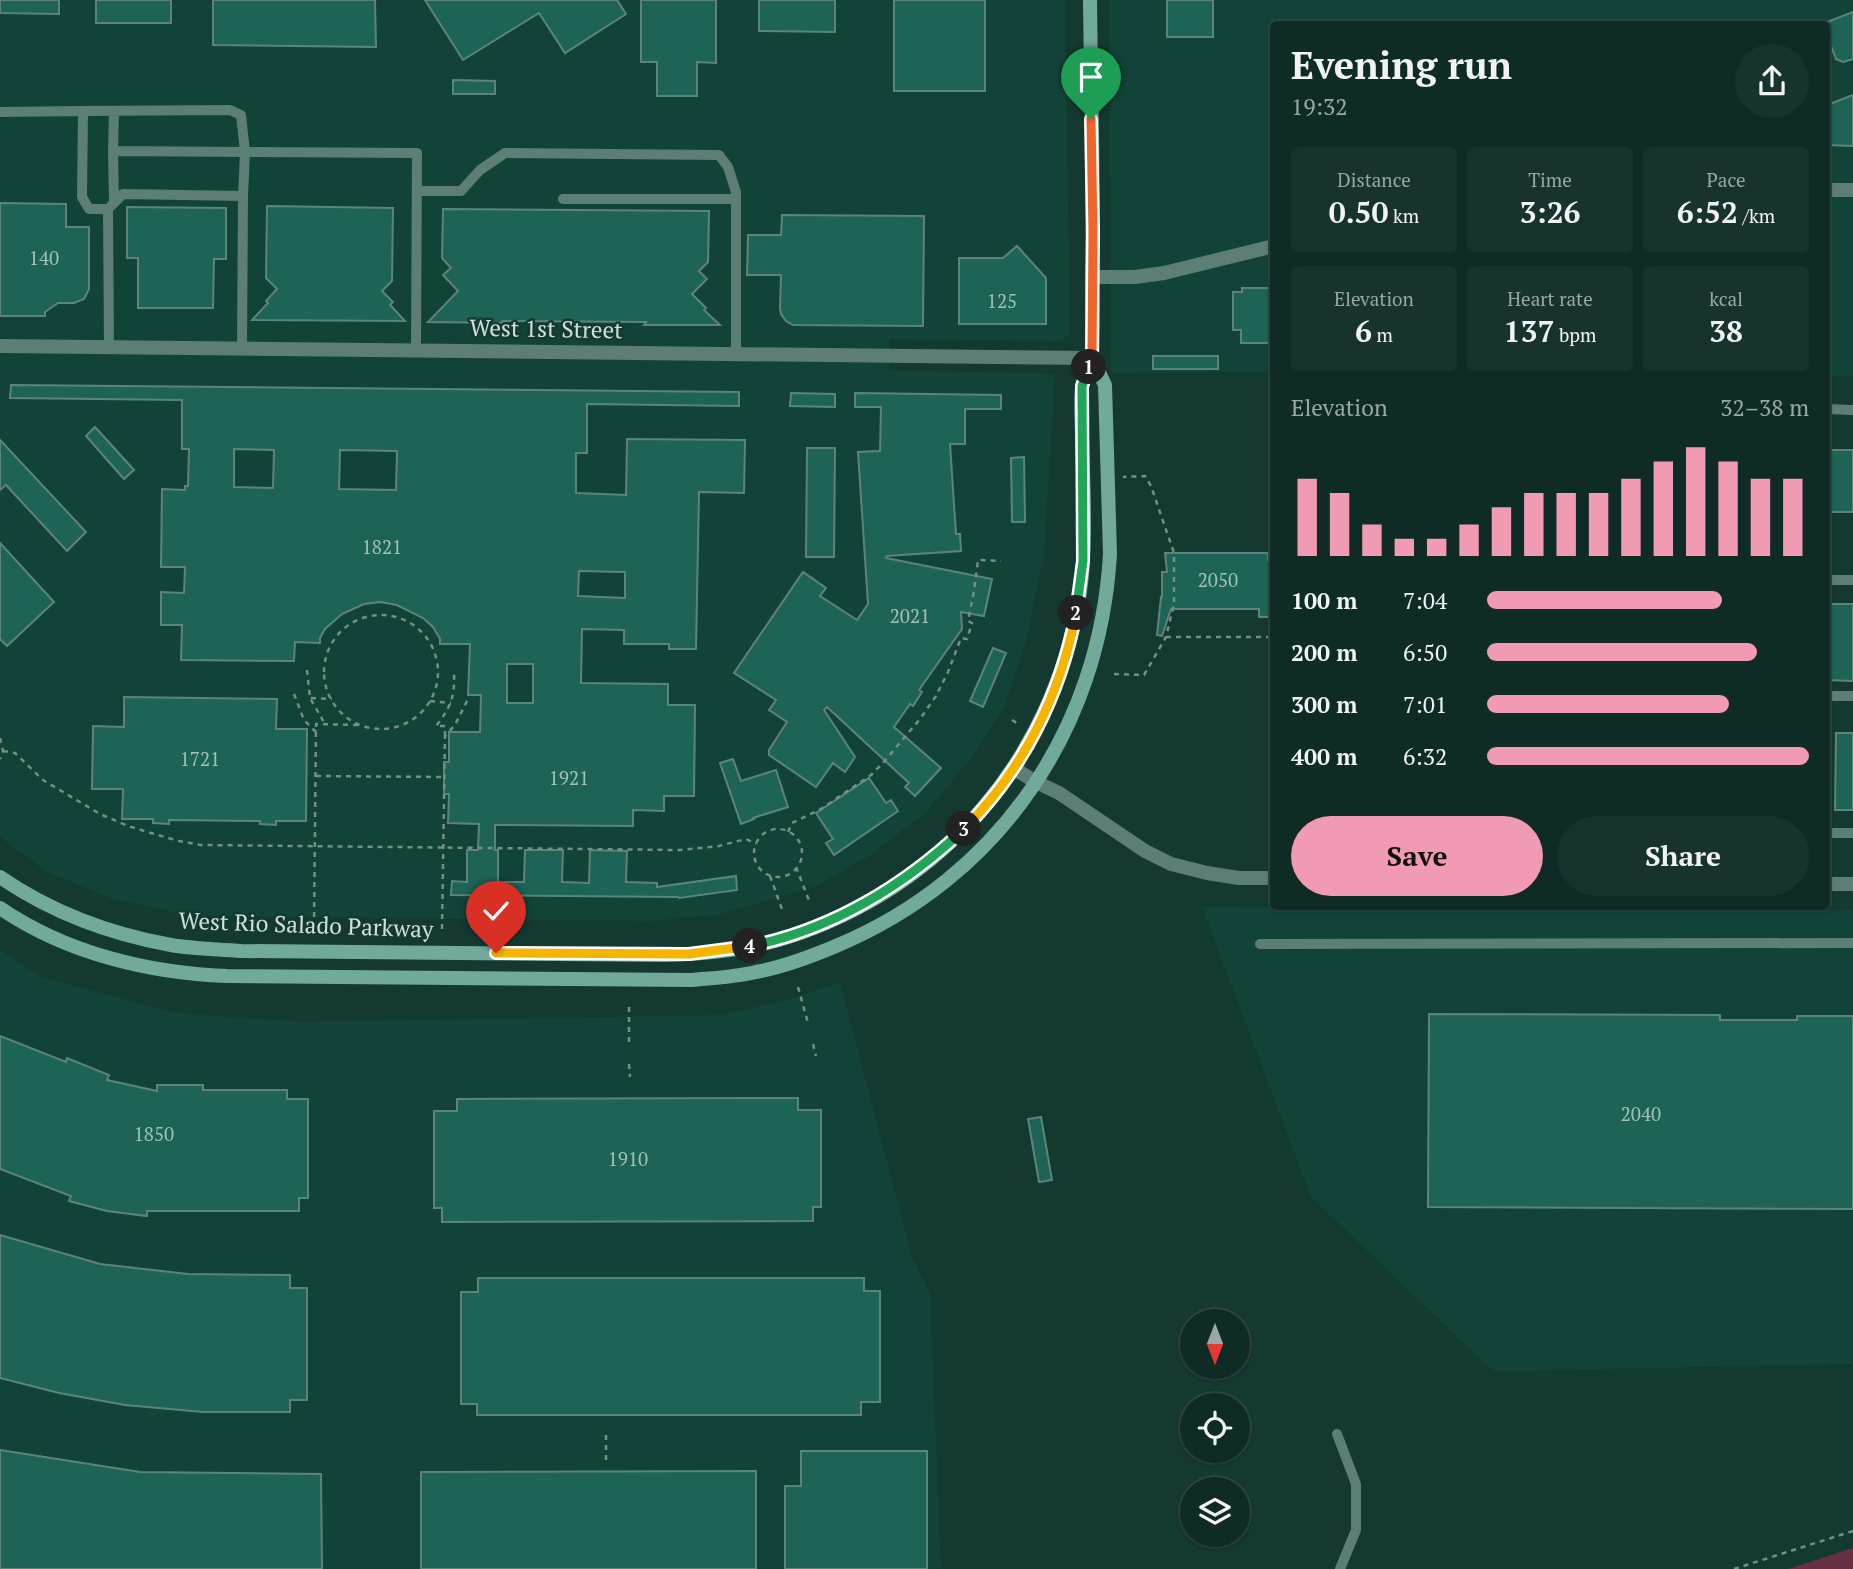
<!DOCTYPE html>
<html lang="en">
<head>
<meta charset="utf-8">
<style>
  :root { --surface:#0f2b25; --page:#18332d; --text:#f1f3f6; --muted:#9ba7a7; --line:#2f4742; --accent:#f19ab4 }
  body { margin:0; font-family:"PT Serif",serif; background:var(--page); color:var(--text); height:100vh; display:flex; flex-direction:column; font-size:26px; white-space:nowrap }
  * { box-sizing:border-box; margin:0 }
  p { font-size:23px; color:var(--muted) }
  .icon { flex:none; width:38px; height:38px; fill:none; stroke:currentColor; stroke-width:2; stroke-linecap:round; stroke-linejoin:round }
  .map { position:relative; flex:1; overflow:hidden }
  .panel { position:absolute; left:1270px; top:21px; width:560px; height:889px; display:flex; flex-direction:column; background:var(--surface); border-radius:7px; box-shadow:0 2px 5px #0004,0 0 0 2px var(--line) }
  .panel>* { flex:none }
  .needle { width:46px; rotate:180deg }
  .buttons { position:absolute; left:1180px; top:1309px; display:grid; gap:14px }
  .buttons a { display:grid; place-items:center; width:70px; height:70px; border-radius:50%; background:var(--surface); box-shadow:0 2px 5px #0004,0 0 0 2px var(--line); font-size:35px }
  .pin { position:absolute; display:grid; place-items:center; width:60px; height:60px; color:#fff; margin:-72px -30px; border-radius:50% 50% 50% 0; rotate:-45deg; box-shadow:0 0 7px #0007 }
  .pin .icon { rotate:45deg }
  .km { position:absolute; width:35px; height:35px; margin:-18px; border-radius:50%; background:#222; color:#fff; font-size:19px; line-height:35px; text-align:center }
  .round { display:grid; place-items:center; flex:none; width:74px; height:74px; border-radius:37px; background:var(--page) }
  .overview { display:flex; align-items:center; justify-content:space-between; height:119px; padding:0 21px }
  h1 { font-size:38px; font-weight:700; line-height:52px }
  .stats { display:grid; grid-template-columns:repeat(3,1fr); gap:10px; height:119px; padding:7px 21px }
  .stats div { display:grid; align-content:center; border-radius:7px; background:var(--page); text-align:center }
  .stats b { font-size:30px; font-weight:700 }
  .stats small { font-size:19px; font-weight:400 }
  .stats p { font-size:19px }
  .chart { height:196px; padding:14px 21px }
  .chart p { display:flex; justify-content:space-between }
  .chart svg { width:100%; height:126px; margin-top:7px; stroke:var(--accent); stroke-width:6 }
  .primary-button { display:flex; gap:14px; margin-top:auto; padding:14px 21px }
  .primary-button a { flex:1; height:80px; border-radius:42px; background:var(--accent); color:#111; font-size:28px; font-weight:700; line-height:80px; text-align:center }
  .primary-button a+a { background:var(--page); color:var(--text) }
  ul { padding:0 21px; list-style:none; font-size:23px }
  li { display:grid; grid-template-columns:112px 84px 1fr; align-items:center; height:52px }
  li i { height:18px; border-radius:9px; background:var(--accent) }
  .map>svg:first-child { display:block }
</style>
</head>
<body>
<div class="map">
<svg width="1853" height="1569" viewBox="0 0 1853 1569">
  <rect width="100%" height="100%" fill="#143931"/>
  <path fill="#124339" d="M0 0H1065L1070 333 1062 341 889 339V370L1055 374 1044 555 1026 642 1005 705 973 756 925 813 869 856 814 887 721 914 652 921 192 916 110 898 47 872 0 837Z
    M1109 0H1853V376H1827V24H1274V372L1111 373Z
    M1202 907 1853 910V1364L1493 1371 1311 1197Z
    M0 950 42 977 175 1013 302 1022 720 1015 789 1000 840 982 912 1257 930 1293 941 1569H0Z"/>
  <path fill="#663042" d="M1853 1548V1569H1788Z"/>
  <path fill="#1d6456" stroke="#5e847a" stroke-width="2" fill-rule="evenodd" d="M0 0H59V14L0 13Z
    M96 0H171V23H96Z
    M213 0H375L376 47 213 45Z
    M425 0H617L626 14 565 53 539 13 463 60Z
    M641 0H716V63L697 62V96H657V62H641Z
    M759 0H835V32L759 31Z
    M894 0H985V91H894Z
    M1167 0H1213V37H1167Z
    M1853 12V59L1843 62 1836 59 1827 35V22Z
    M453 80 495 81V94H453Z
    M1853 95V146L1827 145V105Z
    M0 203 66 204V227H89V289L84 299 74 303H58L45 312V316H0Z
    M267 206 393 208 392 281 382 291 393 302 390 305 405 321 252 320 268 303 266 301 277 289 266 278Z
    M127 207 226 208V259H214L213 308H138V258H127Z
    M443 209 709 211 708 262 699 271 707 279 692 294 706 308 704 310 720 325H644L646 322 503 321 505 323 428 322 458 291 443 275 451 268 442 258Z
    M782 215 924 216 923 326 793 325 786 321 781 314 780 308 781 275H747L748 235H781Z
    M1017 246 1046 278V324H959V258H1003Z
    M1242 288H1274V343H1241V330H1233V292H1242Z
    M1153 356H1218V369H1153Z
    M11 385 739 392V406L587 404V453H576V493L626 495 627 439 745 440 744 493 699 492 696 649H669V644H624V630L582 629 581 683 668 684V705H695L694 796H664V811L633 810V826L495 825V850H498V882H524L525 850H563L562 882 589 883 590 850 627 851 626 882 657 883V887L736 876 737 890 679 898 678 897 451 895 452 881 467 882V850H478L479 824 448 823 449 794H444V762H449V732H480L481 695H468L470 644H440V639L433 627 423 618 397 605 380 602 364 604 342 614 325 629 320 638V643L295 642 294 661 181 660 182 625H161V592L184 593 185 567H161L162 489 185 490V486H188L189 449H182V400L10 398ZM234 449 274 450 273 488 234 487ZM340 450 397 451 396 490 339 489ZM579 571 625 572V598L578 596ZM507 664H533V703H507Z
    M791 393 835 394V407L790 406Z
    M855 393 1001 395V409H965V444H950L956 534H960L961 551 887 556 886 558 992 579 984 616 961 612 962 629 919 690 922 692 913 706 910 704 894 727 941 768 915 796 905 787 909 783 827 707 824 710 855 757 845 772 833 763 816 787 769 755V750L787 722 769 710 776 700 734 673 803 572 826 588 820 596 857 620 868 604 858 452 880 451 881 407H855Z
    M95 427 134 470 124 479 86 436Z
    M0 440 86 532 67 551 6 485 0 490Z
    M807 448H835L834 557H806Z
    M1827 450H1853V512H1831V510H1827Z
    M1024 457 1025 522H1012L1011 458Z
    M0 543 54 602 7 646 0 639Z
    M1165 553H1268V560H1274V617H1259V609H1171L1162 636 1157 635 1161 597H1162V572H1167Z
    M1827 604H1853V681L1827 680Z
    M993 648 1006 653 983 707 970 701Z
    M124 697 277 699 276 729H307L306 821H276V825L260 824V821L169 820V824L153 823V819H122L123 789H92L93 726 124 727Z
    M1836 733H1853V810H1835Z
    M733 759 741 781 776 770 788 807 753 818 754 819 741 824 720 763Z
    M869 778 886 803 891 800 898 811 834 855 826 843 833 839 816 813Z
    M1429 1014 1720 1015V1020H1797V1016H1853V1209L1428 1207Z
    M0 1036 66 1062 67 1058 109 1075 107 1080 157 1091V1085H203V1090H287V1099H308V1198H299V1211H147V1216L107 1211 69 1201 71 1196 0 1169Z
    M798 1098V1110H821V1207H813V1221L442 1222V1208H434V1111H457V1099Z
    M1041 1117 1052 1180 1039 1182 1028 1119Z
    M0 1235 100 1264 188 1274 290 1275V1288H307V1400H290V1412H203L125 1405 59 1393 0 1378Z
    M478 1278H864V1291H880V1402H861V1415H477V1404H461V1292H478Z
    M0 1450 140 1472 321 1474 322 1569H0Z
    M801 1451H927V1569H785V1486H801Z
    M756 1471V1569H421V1472Z"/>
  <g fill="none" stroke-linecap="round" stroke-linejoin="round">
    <path stroke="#738f88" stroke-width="2.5" stroke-dasharray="5 5" stroke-linecap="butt" d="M324 672a57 57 0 1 1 114 0a57 57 0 1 1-114 0Z
      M1166 637H1274
      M307 670 310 698 325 724
      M1114 674 1144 675 1166 637 1174 604V553L1151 486 1145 476 1123 477
      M294 694 304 720 316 732
      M311 698 332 699
      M430 701 451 703
      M1012 720 1020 725
      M445 736V726H436C451 707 455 696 454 673
      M0 738 3 751 0 759
      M3 751 15 753 43 780 100 814 128 826 151 833 179 841 201 845 679 850 719 846 746 839 756 844
      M316 776 445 777
      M754 853a24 24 0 1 1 48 0a24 24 0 1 1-48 0Z
      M788 832 792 823 821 809 871 775 883 763 920 719 936 696 948 672 961 638 967 639 972 623 968 621 974 591 978 560 1001 561
      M796 867 810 903
      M770 876 783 912
      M314 927 316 724 358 725
      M442 929 445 736 455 725 469 697
      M798 987 808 1023
      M629 1007V1044
      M813 1044 816 1056
      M629 1064 630 1077
      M606 1435V1460
      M1734 1569 1853 1531"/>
    <path stroke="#5c7e75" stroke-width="10" d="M83 111 230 110 241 115 245 152 113 151 114 203
      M0 112 83 111 82 197 89 209H108
      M113 151 114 111
      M417 191H461L480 170 505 153 719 155 728 167 736 192V354
      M243 196 245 152 417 153 416 350
      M563 199H736
      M109 347 108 209 123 194 243 196 242 348
      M1827 409 1853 410
      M1827 580H1853
      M1827 696H1853
      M1827 833H1853
      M1260 944 1853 943
      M1337 1434 1356 1484V1530L1340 1569"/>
    <path stroke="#5c7e75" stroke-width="14" d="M1827 190H1853
      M1092 277H1135L1164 273 1274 246
      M0 346 1092 358
      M1013 768 1036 782 1059 793 1145 851 1171 864 1207 873 1239 878H1274
      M1827 884H1853"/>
    <path stroke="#71a99a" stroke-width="14" d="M0 877C51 912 110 934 171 945 194 949 218 949 241 951L666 955C706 954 747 950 785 938 944 888 1055 757 1080 592 1087 541 1083 488 1082 436 1082 421 1080 404 1082 388 1083 377 1091 366 1092 354 1093 328 1092 302 1092 276 1094 184 1091 92 1090 0
      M0 908C66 953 148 973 227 976L692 980C713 978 735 977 756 972 783 967 810 957 836 946 999 878 1100 729 1110 554L1105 385 1092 358"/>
  </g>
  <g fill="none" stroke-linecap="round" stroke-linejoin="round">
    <defs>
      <path id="split-1" d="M1089 367 1092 358 1093 232 1091 119"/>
      <path id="split-2" d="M1076 613 1083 561 1082 386 1089 367"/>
      <path id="split-3" d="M964 829C1023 770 1061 694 1076 613"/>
      <path id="split-4" d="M750 946C831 930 904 886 964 829"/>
      <path id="split-5" d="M496 953 689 954 750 946"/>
    </defs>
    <use href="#split-1" stroke="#fff" stroke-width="14"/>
    <use href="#split-2" stroke="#fff" stroke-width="14"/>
    <use href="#split-3" stroke="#fff" stroke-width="14"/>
    <use href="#split-4" stroke="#fff" stroke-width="14"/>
    <use href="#split-5" stroke="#fff" stroke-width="14"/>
    <use href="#split-1" stroke="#f0652b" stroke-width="9"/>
    <use href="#split-2" stroke="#22a559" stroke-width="9"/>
    <use href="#split-3" stroke="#f5b400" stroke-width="9"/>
    <use href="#split-4" stroke="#22a559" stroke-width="9"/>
    <use href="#split-5" stroke="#f5b400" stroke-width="9"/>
  </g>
  <g text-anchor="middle" stroke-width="5" stroke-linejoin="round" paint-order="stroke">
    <g font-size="19" fill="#a1c1ba">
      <text x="44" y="265">140</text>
      <text x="1002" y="308">125</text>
      <text x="382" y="554">1821</text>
      <text x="1218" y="587">2050</text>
      <text x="910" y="623">2021</text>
      <text x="200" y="766">1721</text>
      <text x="569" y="785">1921</text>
      <text x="1641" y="1121">2040</text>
      <text x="154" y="1141">1850</text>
      <text x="628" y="1166">1910</text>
    </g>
    <g font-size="23" fill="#cde0db" stroke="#143931">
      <text transform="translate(546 329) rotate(1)" y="8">West 1st Street</text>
      <text transform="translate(306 925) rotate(2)" y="8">West Rio Salado Parkway</text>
    </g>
  </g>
</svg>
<div class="buttons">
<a><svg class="needle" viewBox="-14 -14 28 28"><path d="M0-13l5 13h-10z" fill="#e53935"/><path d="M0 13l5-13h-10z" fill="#9ba7a7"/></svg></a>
<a><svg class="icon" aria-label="locate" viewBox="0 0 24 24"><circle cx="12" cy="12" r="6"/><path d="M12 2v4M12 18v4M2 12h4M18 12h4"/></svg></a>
<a><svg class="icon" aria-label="layers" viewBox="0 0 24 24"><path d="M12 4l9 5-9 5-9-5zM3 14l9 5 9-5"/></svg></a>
</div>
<div class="pin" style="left:1091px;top:119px;background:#1e9e55"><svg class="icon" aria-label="arrive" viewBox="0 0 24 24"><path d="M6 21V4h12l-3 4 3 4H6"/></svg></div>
<div class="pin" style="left:496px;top:953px;background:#d93025"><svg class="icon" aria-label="check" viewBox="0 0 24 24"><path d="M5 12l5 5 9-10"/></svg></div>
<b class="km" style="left:1089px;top:367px">1</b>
<b class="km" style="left:1076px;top:613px">2</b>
<b class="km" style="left:964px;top:829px">3</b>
<b class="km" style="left:750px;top:946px">4</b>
<section class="panel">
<div class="overview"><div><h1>Evening run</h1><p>19:32</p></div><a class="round"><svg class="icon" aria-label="share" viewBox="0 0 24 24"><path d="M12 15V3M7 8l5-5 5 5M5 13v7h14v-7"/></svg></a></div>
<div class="stats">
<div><p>Distance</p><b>0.50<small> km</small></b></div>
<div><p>Time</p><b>3:26</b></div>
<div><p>Pace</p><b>6:52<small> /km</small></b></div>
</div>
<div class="stats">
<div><p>Elevation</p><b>6<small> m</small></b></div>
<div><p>Heart rate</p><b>137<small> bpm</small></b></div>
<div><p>kcal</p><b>38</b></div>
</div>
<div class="chart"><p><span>Elevation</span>32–38 m</p>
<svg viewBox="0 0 160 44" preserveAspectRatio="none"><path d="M5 44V17M15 44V22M25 44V33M35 44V38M45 44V38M55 44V33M65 44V27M75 44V22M85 44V22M95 44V22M105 44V17M115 44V11M125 44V6M135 44V11M145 44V17M155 44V17"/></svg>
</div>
<ul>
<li><b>100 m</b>7:04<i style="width:73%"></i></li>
<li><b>200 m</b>6:50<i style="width:84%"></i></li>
<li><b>300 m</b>7:01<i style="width:75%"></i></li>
<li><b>400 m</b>6:32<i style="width:100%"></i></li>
</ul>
<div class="primary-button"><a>Save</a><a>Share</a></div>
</section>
</div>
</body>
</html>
